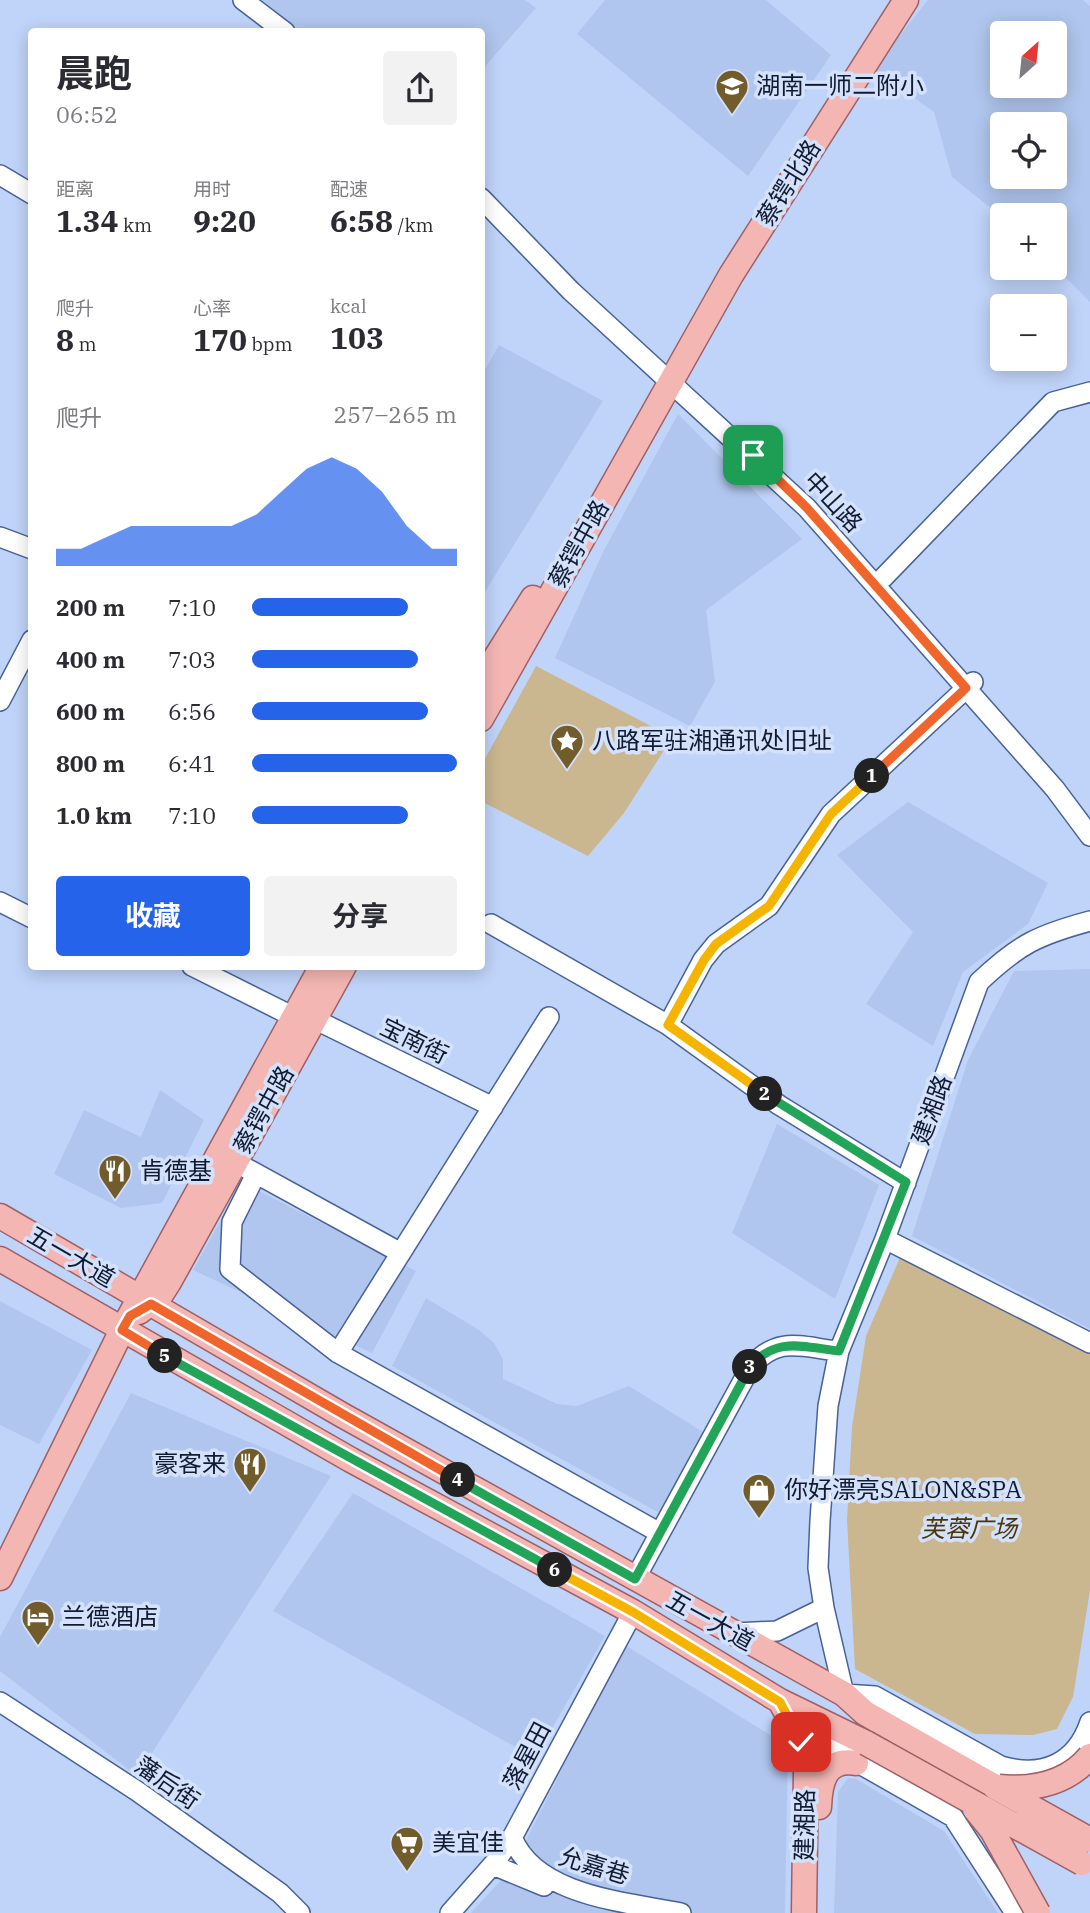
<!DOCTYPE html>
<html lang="zh">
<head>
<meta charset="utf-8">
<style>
  :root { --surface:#fff; --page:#f2f2f3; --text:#2b2b33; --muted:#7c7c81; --accent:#2563eb }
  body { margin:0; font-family:"IBM Plex Serif","Noto Sans SC",serif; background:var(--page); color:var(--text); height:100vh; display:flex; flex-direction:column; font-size:26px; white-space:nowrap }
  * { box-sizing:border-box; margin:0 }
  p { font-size:23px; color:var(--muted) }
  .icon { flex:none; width:38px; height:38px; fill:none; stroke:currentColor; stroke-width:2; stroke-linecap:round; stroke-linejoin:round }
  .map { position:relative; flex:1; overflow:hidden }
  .sheet { position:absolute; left:28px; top:28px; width:457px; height:942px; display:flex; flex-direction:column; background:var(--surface); border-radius:7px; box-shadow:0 4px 18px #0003 }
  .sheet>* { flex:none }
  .needle { width:46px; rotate:27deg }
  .fabs { position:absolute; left:990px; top:21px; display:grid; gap:14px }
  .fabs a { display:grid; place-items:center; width:77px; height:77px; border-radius:7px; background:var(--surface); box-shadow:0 4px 18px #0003; font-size:35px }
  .pin { position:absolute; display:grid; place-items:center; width:60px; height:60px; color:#fff; margin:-30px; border-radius:14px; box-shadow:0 4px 10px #0006 }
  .km { position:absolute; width:35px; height:35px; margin:-18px; border-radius:50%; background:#222; color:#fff; font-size:19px; line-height:35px; text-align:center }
  .round { display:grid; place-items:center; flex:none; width:74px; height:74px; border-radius:7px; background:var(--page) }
  .headline { display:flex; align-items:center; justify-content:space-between; height:119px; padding:0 28px }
  h1 { font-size:38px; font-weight:700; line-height:52px }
  .metrics { display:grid; grid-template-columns:repeat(3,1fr); gap:10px; height:119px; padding:7px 28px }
  .metrics div { display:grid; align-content:center }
  .metrics b { font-size:30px; font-weight:700 }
  .metrics small { font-size:19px; font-weight:400 }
  .metrics p { font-size:19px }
  .chart { height:196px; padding:14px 28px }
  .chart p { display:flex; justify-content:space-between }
  .chart svg { width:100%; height:126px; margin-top:7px; fill:var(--accent); opacity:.7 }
  .button { display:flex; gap:14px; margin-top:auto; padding:14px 28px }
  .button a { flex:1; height:80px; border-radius:7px; background:var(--accent); color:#fff; font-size:28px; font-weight:700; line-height:80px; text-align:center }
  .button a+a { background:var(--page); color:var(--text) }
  ul { padding:0 28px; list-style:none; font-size:23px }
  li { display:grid; grid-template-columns:112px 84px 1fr; align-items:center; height:52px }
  li i { height:18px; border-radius:9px; background:var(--accent) }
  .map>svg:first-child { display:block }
</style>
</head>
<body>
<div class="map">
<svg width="1090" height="1913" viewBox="0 0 1090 1913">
  <rect width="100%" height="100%" fill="#c0d4f9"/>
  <path fill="#b0c6ee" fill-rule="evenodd" d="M262 0H525L536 8 481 71V32L301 31Z
    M605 0H766L831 55 748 176 577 34Z
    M928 0H1083L1090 6V302L1055 267V215L1003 218 952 177 934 112 873 69ZM1003 33H1055V86H1003ZM1003 124H1055V177H1003Z
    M499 345 603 401 483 595 481 377Z
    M678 414 802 539 706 610 715 682 690 726 555 658 603 552Z
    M908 802 1048 883 1028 924 963 972 933 1046 866 1004 913 932 837 855Z
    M1090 969V1329L912 1236 968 1060 1014 971Z
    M160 1090 204 1120 162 1203 121 1208 54 1174 84 1110 141 1137Z
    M777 1124 879 1185 835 1299 732 1233Z
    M242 1182 416 1271 372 1353 193 1270Z
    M426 1298 479 1330 494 1343 503 1359V1379L557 1404 577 1406 629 1386 703 1432 665 1516 392 1366Z
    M0 1301 92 1350 39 1444 0 1425Z
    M131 1393 331 1476 137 1776 0 1671V1637Z
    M353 1493 605 1636 535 1758 273 1611Z
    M625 1645 788 1746 785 1913H471L512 1868Z
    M848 1778 856 1779 944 1831 998 1913H834L838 1792Z"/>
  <path fill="#cab68f" d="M536 666 668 735 670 741 624 813 588 856 481 801V766Z
    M902 1253 1090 1351V1590L1073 1697 1057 1729 1033 1735 975 1734 855 1669 847 1520 852 1427 866 1336Z"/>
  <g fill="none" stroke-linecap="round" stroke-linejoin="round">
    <defs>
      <path id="minor" d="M243 0 285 32
        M0 175 32 194
        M481 198 571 291 807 508 1055 789 1090 836
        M0 537 32 549
        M883 578 1053 402 1090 392
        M0 701 32 640
        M0 902 32 918
        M491 924 668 1025 779 1105 906 1183
        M192 966 294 1017
        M314 1019 493 1107
        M668 1025 703 960 716 944 769 906 831 814 973 682
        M246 1168 401 1253
        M256 1174 232 1222 230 1269 338 1353 660 1533
        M885 1239 1090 1343
        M338 1353 549 1017
        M635 1579 750 1368C777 1335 800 1347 839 1351
        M824 1608 818 1568 820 1521 828 1406 839 1351 885 1239 979 982C1019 944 1038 935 1090 921
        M735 1633 777 1631 824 1608 844 1694 875 1696 1001 1766C1042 1778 1076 1764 1090 1722
        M0 1702 137 1791 280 1893 300 1913
        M795 1727 953 1817 1015 1913
        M512 1837C535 1896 626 1902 681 1913
        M493 1865 544 1886
        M450 1913 496 1861 514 1834 633 1612"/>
      <path id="major" d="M481 681 533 598
        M481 719 731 275 906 0
        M0 1216 342 1415 844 1694 865 1713 995 1787
        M0 1259 351 1460 633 1612 780 1701 866 1743
        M139 1312 160 1296 169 1282 344 966
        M0 1578 122 1330 322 966
        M780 1701 797 1731 806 1770 804 1913
        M819 1807C820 1782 825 1758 856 1763"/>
    </defs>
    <use href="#minor" stroke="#476299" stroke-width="22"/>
    <use href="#major" stroke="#9f6065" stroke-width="27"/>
    <use href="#minor" stroke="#fff" stroke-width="19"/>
    <use href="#major" stroke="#f4b6b3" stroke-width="24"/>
    <defs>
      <path id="major-bridge" d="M866 1743 1082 1863
        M995 1787 1090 1840
        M999 1787C1034 1790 1067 1784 1090 1756
        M975 1809 992 1830 1038 1913"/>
    </defs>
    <use href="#major-bridge" stroke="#9f6065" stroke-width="27" stroke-linecap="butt"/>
    <use href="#major-bridge" stroke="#f4b6b3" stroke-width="24"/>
  </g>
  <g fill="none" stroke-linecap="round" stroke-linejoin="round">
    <defs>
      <path id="split-1" d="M753 455 807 508 966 688 872 776"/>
      <path id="split-2" d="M765 1094 668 1025 704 960 716 944 769 906 831 814 872 776"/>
      <path id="split-3" d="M750 1367C776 1336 803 1347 839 1351L906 1182 765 1094"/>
      <path id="split-4" d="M458 1480 635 1579 750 1367"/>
      <path id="split-5" d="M165 1356 122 1330 130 1316 151 1304 458 1480"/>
      <path id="split-6" d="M165 1356 555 1570"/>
      <path id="split-7" d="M555 1570 633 1612 780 1702 801 1742"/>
    </defs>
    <use href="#split-1" stroke="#fff" stroke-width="14"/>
    <use href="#split-2" stroke="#fff" stroke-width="14"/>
    <use href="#split-3" stroke="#fff" stroke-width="14"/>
    <use href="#split-4" stroke="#fff" stroke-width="14"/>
    <use href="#split-5" stroke="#fff" stroke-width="14"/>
    <use href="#split-6" stroke="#fff" stroke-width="14"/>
    <use href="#split-7" stroke="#fff" stroke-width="14"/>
    <use href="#split-1" stroke="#f0652b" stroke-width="9"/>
    <use href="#split-2" stroke="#f5b400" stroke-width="9"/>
    <use href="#split-3" stroke="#22a559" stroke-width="9"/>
    <use href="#split-4" stroke="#22a559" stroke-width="9"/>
    <use href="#split-5" stroke="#f0652b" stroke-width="9"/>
    <use href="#split-6" stroke="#22a559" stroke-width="9"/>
    <use href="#split-7" stroke="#f5b400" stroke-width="9"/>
  </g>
  <defs>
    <symbol id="school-pin" viewBox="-11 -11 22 30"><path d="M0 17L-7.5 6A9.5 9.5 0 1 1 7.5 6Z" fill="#735c2c" stroke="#d4e1fa"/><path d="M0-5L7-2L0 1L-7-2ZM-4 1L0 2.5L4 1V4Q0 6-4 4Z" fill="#fff"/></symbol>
    <symbol id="sight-pin" viewBox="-11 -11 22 30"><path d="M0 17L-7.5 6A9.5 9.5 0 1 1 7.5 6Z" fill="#735c2c" stroke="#d4e1fa"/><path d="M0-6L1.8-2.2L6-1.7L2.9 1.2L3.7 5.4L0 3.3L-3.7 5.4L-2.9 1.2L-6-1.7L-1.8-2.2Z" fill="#fff"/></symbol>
    <symbol id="restaurant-pin" viewBox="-11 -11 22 30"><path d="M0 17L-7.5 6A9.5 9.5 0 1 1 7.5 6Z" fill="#735c2c" stroke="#d4e1fa"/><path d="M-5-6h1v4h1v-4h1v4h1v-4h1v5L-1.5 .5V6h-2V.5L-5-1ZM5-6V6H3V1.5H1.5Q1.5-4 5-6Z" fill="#fff"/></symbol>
    <symbol id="shop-pin" viewBox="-11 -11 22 30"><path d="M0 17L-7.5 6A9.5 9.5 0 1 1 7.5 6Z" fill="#735c2c" stroke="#d4e1fa"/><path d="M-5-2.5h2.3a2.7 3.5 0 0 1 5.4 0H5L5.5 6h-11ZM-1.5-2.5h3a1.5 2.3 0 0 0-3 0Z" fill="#fff"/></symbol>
    <symbol id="hotel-pin" viewBox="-11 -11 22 30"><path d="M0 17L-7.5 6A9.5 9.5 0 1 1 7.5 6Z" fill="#735c2c" stroke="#d4e1fa"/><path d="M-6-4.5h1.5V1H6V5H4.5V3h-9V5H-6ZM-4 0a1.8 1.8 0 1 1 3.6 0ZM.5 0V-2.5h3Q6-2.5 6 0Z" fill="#fff"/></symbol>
    <symbol id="supermarket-pin" viewBox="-11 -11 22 30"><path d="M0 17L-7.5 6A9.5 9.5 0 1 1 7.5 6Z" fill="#735c2c" stroke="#d4e1fa"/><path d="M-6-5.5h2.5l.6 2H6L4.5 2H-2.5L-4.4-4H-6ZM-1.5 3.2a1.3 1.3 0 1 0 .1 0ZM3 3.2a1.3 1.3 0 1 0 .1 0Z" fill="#fff"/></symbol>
  </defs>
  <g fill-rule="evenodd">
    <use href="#school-pin" x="713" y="67" width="38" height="52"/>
    <use href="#sight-pin" x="548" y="722" width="38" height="52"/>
    <use href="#restaurant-pin" x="96" y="1152" width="38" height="52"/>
    <use href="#restaurant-pin" x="231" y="1445" width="38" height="52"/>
    <use href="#shop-pin" x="740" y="1471" width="38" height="52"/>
    <use href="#hotel-pin" x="19" y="1598" width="38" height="52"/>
    <use href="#supermarket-pin" x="388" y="1824" width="38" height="52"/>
  </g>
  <g text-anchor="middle" stroke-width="7" stroke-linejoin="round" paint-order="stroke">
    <g font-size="24" fill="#101b32" stroke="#d4e1fa" text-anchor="start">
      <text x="756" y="94">湖南一师二附小</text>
      <text x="592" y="749">八路军驻湘通讯处旧址</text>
      <text x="140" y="1179">肯德基</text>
      <text x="226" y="1472" text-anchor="end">豪客来</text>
      <text x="784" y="1498">你好漂亮SALON&amp;SPA</text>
      <text x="62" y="1625">兰德酒店</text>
      <text x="432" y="1851">美宜佳</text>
    </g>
    <g font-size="24" fill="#101b32" stroke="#d4e1fa">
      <text transform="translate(789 183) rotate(-58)" y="8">蔡锷北路</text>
      <text transform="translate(833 502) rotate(47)" y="8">中山路</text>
      <text transform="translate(579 544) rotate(-61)" y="8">蔡锷中路</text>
      <text transform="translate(414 1041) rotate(26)" y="8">宝南街</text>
      <text transform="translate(264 1110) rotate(-61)" y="8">蔡锷中路</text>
      <text transform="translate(932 1110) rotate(-70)" y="8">建湘路</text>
      <text transform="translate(71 1257) rotate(30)" y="8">五一大道</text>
      <text transform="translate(710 1621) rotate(29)" y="8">五一大道</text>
      <text transform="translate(527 1756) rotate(-62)" y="8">落星田</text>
      <text transform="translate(167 1783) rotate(35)" y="8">藩后街</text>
      <text transform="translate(805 1825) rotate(-89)" y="8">建湘路</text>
      <text transform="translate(594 1866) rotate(17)" y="8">允嘉巷</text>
    </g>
    <g font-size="24" font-style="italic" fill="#4a3607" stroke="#d4e1fa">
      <text x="969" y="1537">芙蓉广场</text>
    </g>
  </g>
</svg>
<div class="fabs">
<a><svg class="needle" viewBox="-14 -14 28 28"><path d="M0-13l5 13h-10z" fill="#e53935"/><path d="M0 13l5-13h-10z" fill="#7c7c81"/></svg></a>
<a><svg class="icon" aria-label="locate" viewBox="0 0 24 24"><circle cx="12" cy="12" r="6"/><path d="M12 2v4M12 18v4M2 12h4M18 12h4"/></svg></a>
<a>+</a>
<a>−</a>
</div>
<div class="pin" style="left:753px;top:455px;background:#1e9e55"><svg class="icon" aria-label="arrive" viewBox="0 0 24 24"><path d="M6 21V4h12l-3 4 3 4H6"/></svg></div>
<div class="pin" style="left:801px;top:1742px;background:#d93025"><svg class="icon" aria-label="check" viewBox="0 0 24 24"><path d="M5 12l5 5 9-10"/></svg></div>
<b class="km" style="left:872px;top:776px">1</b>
<b class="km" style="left:765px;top:1094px">2</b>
<b class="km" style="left:750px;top:1367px">3</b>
<b class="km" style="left:458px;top:1480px">4</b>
<b class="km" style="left:165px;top:1356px">5</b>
<b class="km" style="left:555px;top:1570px">6</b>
<section class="sheet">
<div class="headline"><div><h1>晨跑</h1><p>06:52</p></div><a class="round"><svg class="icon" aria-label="share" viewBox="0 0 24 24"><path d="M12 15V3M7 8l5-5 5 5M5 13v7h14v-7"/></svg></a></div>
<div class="metrics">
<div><p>距离</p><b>1.34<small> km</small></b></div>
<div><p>用时</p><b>9:20</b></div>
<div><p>配速</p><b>6:58<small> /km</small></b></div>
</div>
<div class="metrics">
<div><p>爬升</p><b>8<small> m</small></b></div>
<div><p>心率</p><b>170<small> bpm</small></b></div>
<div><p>kcal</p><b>103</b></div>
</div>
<div class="chart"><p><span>爬升</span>257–265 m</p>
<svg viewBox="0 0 160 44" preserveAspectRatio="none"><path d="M0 44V38L10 38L20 34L30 30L40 30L50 30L60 30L70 30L80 26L90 18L100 10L110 6L120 10L130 18L140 30L150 38L160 38V44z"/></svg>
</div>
<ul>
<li><b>200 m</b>7:10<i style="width:76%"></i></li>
<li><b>400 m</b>7:03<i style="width:81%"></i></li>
<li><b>600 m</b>6:56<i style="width:86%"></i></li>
<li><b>800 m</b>6:41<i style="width:100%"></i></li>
<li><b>1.0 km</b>7:10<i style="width:76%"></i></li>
</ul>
<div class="button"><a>收藏</a><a>分享</a></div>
</section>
</div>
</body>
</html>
